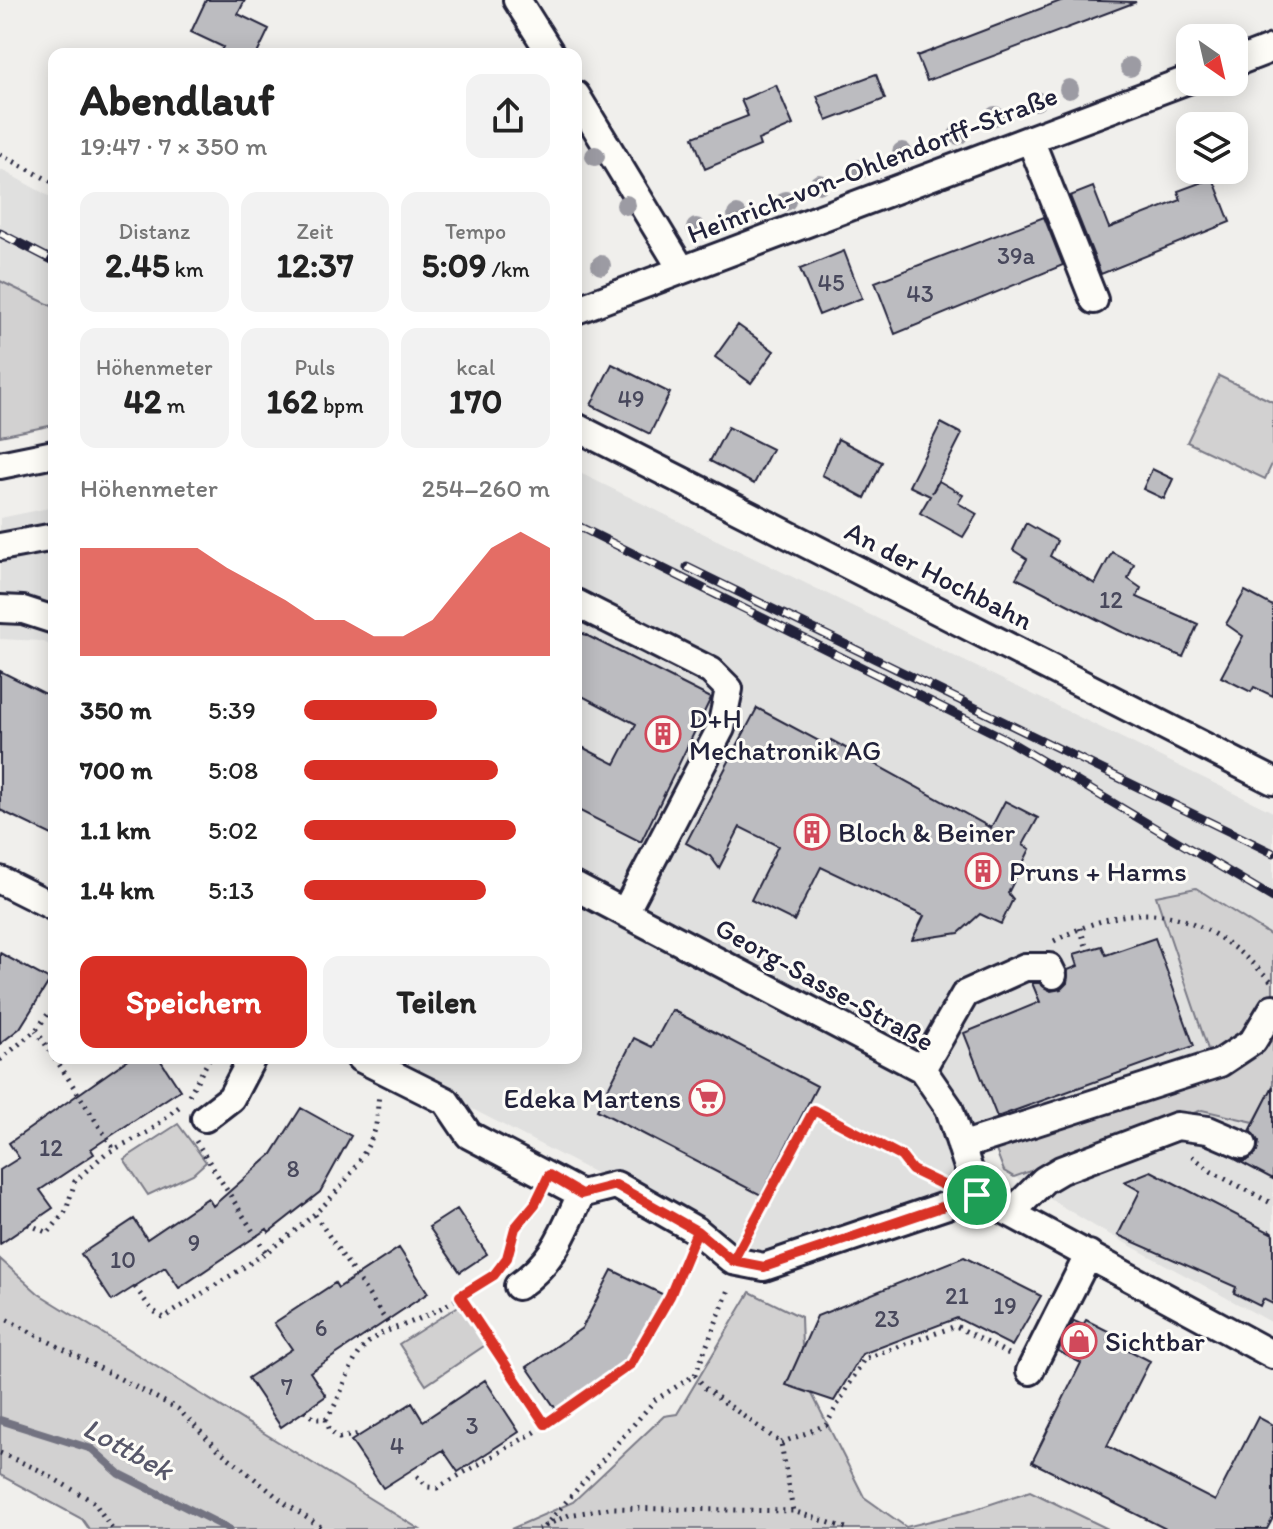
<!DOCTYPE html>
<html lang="de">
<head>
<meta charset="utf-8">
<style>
  :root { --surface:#fff; --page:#f2f2f2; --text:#222; --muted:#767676; --accent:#d93025 }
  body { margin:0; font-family:Itim,sans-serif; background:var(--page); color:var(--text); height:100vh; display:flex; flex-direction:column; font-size:30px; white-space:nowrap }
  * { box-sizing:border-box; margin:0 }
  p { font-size:26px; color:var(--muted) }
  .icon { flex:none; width:44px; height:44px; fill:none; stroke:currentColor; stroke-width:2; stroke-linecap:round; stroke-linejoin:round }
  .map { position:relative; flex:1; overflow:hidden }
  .side { position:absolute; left:48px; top:48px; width:534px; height:1016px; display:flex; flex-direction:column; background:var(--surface); border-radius:16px; box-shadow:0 4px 20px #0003 }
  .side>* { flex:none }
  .needle { width:52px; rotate:146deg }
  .fabs { position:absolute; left:1176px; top:24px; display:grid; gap:16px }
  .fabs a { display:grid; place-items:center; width:72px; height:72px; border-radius:16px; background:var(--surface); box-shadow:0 4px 20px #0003; font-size:40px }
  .pin { position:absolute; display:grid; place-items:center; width:68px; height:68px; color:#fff; margin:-34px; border:4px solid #fff; border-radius:50%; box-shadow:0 2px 8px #0007 }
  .round { display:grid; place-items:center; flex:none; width:84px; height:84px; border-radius:16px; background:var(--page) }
  .head { display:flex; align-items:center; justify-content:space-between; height:136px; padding:0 32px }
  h1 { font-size:44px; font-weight:800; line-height:60px }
  .metrics { display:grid; grid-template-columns:repeat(3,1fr); gap:12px; height:136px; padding:8px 32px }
  .metrics div { display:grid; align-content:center; border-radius:16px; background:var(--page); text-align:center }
  .metrics b { font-size:34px; font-weight:800 }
  .metrics small { font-size:22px; font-weight:400 }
  .metrics p { font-size:22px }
  .chart { height:224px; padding:16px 32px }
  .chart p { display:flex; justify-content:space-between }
  .chart svg { width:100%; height:144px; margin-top:8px; fill:var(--accent); opacity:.7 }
  .primary-button { display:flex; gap:16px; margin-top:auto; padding:16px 32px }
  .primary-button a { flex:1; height:92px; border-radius:16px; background:var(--accent); color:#fff; font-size:32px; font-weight:800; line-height:92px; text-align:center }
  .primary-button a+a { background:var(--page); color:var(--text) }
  ul { padding:0 32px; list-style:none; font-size:26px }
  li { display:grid; grid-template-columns:128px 96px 1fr; align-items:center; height:60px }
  li i { height:20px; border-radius:10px; background:var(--accent) }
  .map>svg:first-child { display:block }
</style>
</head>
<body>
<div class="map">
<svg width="1273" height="1529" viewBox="0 0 1273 1529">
  <rect width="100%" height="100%" fill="#f0efec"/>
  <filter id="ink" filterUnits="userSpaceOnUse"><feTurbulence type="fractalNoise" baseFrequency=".0125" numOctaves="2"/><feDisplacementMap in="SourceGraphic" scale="16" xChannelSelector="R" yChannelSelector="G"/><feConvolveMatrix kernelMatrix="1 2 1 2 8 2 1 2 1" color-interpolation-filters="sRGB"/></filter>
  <g filter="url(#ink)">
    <path fill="#e0e0df" d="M0 169 54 199V307L0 281Z
      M576 471 1273 812V937L1196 888 1216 1070 994 1145 937 1205 775 1260 703 1229 374 1058H576Z
      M54 507V647L42 641 0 639V518Z
      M1273 1087V1323L1096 1227 1014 1177 1202 1110 1254 1122Z"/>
    <path fill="#d2d1d1" stroke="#7a7a86" stroke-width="2" d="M0 281 54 307V425L0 436Z
      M1219 376 1273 402V462L1265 479 1187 442Z
      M1196 888 1273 937V1087L1254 1122 1202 1110 1014 1177 1004 1171 994 1145 1215 1070 1156 896Z
      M178 1124 206 1162 193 1174 148 1195 124 1159Z
      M0 1259 39 1294 419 1529H89L82 1519 0 1475Z
      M750 1292 801 1317 803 1376 864 1497 906 1527 967 1512 1030 1491 1108 1529H511L573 1502 664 1416 677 1414Z
      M460 1305 487 1344 426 1385 399 1344Z"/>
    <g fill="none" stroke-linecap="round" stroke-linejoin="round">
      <path stroke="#737381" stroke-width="8" d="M0 1420 92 1449 120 1474 229 1529"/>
    </g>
    <path fill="#bcbcc0" stroke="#22223b" stroke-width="2" d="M206 0H245L238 14 269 29 257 54H219L223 47 191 32Z
      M1063 0 1136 2 927 81 917 56Z
      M876 74 885 99 827 121 817 96Z
      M776 85 793 125 758 140 760 146 705 169 693 137 748 116 741 100Z
      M1213 178 1230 222 1101 274 1070 196 1093 187 1109 228 1181 200 1178 191Z
      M1044 217 1063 265 895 334 875 282Z
      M844 251 862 298 819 315 800 269Z
      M738 325 774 351 751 383 715 357Z
      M612 364 670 393 650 434 591 405Z
      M941 423 962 434 932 493 939 481 963 495 958 503 977 514 963 537 920 513 930 496 909 486Z
      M728 427 772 449 754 484 710 461Z
      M838 439 882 462 865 498 822 475Z
      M1152 469 1173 479 1164 499 1143 489Z
      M1026 523 1057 541 1050 556 1095 584 1112 552 1134 564 1128 579 1141 588 1137 597 1198 624 1183 657 1120 631 1016 578 1027 559 1013 550Z
      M1245 591 1273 606V696L1254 687 1251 692 1221 677 1243 636 1226 624Z
      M576 630 711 698 641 842 576 809V744L615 764 636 724 576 693Z
      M0 671 54 698V836L0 810Z
      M757 708 828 746 831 740 991 828 1005 801 1038 818 1023 845 1030 849 1008 893 1013 899 1001 924 980 914 959 933 912 940 924 916 821 867 794 921 751 900 778 846 740 827 719 868 710 856 686 843Z
      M1155 938 1194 1046 997 1117 964 1033 1040 1002 1032 983H1039L1051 991 1061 989 1067 983 1068 970 1078 966 1074 954 1102 946 1106 955Z
      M0 953 50 980 20 1028 0 1044Z
      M672 1010 817 1086 761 1195 597 1110 634 1038 652 1047Z
      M130 1058H159L180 1090 91 1149 94 1154 40 1190 53 1208 0 1244V1170L19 1158 9 1143Z
      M1273 1086V1179L1235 1159 1246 1161 1257 1152 1259 1142 1250 1131Z
      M301 1108 351 1136 320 1192 269 1232 267 1229 179 1288 165 1267 112 1301 81 1254 134 1219 147 1239 208 1198 213 1206 272 1154Z
      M1151 1171 1273 1234V1304L1263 1299 1260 1306 1234 1293 1236 1287 1118 1235 1140 1191 1124 1182Z
      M457 1209 487 1254 460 1272 429 1227Z
      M399 1248 428 1293 310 1372 326 1396 281 1427 248 1378 292 1349 274 1323 335 1283 338 1288Z
      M964 1257 1041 1296 1012 1346 957 1318 862 1354 834 1401 786 1385 817 1316Z
      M612 1270 664 1295 628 1361 558 1412 527 1367 582 1328Z
      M1086 1320 1110 1332 1107 1339 1150 1361 1107 1446 1215 1501 1258 1417 1273 1425V1518L1267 1529H1166L1032 1462 1081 1363 1058 1351 1074 1321 1083 1325Z
      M485 1380 519 1432 458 1472 443 1450 383 1488 351 1441 412 1403 423 1421Z"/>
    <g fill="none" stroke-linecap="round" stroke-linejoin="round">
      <defs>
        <path id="minor" d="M517 0 551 54
          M1234 63 1273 48
          M576 95 682 270
          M1030 139 1094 300
          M576 310 1190 79
          M576 427 1273 781
          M0 465 54 454
          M0 547 54 537
          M576 603 711 671 729 689 721 728 625 912
          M0 609 23 610 54 620
          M0 880 54 907
          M576 887 922 1069 949 1108 977 1195 1273 1355
          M360 1058 446 1101 469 1135 581 1194 616 1185 697 1231 733 1261 764 1267 977 1195
          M922 1069 965 994 1025 967H1049L1053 975
          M205 1118 231 1098 252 1058
          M961 1146 1220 1063 1253 1041 1273 1008
          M1011 1213 1044 1180 1061 1170 1177 1126 1208 1130 1243 1145
          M518 1286C555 1260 563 1233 581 1194
          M1030 1371 1089 1254"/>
      </defs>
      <use href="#minor" stroke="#22223b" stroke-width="32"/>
      <path stroke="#22223b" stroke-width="5" stroke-dasharray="2 6" stroke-linecap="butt" d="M0 154 54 183
        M1080 928 1087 949
        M1054 941C1146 893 1201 910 1272 982
        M36 1030 54 1057
        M55 1058 112 1146 111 1150
        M0 1060 36 1030 54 1006
        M189 1095 210 1058
        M196 1141 266 1252
        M785 1147 793 1151 814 1110 901 1156 912 1170 935 1181
        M1192 1156 1212 1172 1273 1204
        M315 1215 391 1328
        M28 1224 48 1233 66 1211 75 1181 105 1154 150 1131 180 1106
        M1270 1232 1273 1228
        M744 1238 793 1151
        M504 1262 515 1228 538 1198
        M135 1287 152 1310 164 1318C238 1268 333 1224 372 1137 378 1126 377 1108 379 1095
        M460 1296 545 1424
        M0 1316 178 1409 219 1450 286 1504 324 1529
        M695 1375 706 1389 781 1443 793 1511
        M305 1410 314 1419H326C344 1396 346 1365 367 1344 378 1333 390 1330 404 1325 435 1313 470 1293 495 1273
        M326 1419 330 1431 339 1438 360 1434
        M781 1443 826 1425 864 1359 956 1326 1009 1354
        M0 1453 37 1469 94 1502 112 1529
        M417 1476 428 1487 437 1488 535 1432 631 1364 670 1296 688 1254
        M544 1527 655 1400 695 1375 730 1287
        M538 1529 569 1515 609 1508 793 1511 849 1529"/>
      <use href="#minor" stroke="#fdfcf7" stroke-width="26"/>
      <defs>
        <path id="rail" d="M0 233 54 261
          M576 525 1002 737 1273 898
          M687 567 1273 853"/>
      </defs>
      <use href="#rail" stroke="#22223b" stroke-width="9"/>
      <use href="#rail" stroke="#fdfcf7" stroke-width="6" stroke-dasharray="18" stroke-linecap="butt"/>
    </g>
    <g fill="#9c9ba3">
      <circle cx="1130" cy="67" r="10"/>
      <circle cx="1069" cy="89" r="10"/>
      <circle cx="1036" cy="101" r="10"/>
      <circle cx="995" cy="116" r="10"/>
      <circle cx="958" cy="135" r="10"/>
      <circle cx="902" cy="152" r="10"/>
      <circle cx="595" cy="156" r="10"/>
      <circle cx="860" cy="169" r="10"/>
      <circle cx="819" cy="184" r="10"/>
      <circle cx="786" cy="201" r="10"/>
      <circle cx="626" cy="205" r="10"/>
      <circle cx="737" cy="215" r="10"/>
      <circle cx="696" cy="228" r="10"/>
      <circle cx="601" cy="265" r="10"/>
    </g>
  </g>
  <g fill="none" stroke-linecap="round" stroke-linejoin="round" filter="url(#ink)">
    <defs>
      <path id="route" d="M977 1195 764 1267 733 1261 697 1231 616 1185 581 1194 549 1175 535 1204 515 1228 507 1258 494 1275 460 1296 545 1424 631 1364 670 1296 697 1231 733 1261 814 1110 901 1156 912 1170 943 1185 977 1195"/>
    </defs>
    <use href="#route" stroke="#fff" stroke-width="16"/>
    <use href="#route" stroke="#d93025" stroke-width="10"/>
  </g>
  <defs>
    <symbol id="building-ring" viewBox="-11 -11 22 22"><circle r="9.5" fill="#fdfcf7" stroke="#d1495b" stroke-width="1.5"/><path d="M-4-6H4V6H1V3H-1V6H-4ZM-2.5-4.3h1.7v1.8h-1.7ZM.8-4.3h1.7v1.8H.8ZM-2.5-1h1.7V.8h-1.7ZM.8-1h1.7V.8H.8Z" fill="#d1495b"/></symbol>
    <symbol id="supermarket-ring" viewBox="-11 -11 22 22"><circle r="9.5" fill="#fdfcf7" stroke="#d1495b" stroke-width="1.5"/><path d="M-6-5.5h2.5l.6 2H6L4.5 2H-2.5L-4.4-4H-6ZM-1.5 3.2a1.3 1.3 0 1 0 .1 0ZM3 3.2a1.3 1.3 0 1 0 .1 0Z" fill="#d1495b"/></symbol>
    <symbol id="shop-ring" viewBox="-11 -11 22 22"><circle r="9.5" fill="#fdfcf7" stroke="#d1495b" stroke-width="1.5"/><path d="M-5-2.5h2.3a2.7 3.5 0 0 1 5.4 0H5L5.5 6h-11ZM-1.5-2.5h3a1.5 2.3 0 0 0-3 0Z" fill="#d1495b"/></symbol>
  </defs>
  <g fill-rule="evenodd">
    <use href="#building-ring" x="643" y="714" width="40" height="40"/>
    <use href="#building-ring" x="792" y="812" width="40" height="40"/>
    <use href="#building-ring" x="963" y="851" width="40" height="40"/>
    <use href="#supermarket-ring" x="687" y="1078" width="40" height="40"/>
    <use href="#shop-ring" x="1059" y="1321" width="40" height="40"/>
  </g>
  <g text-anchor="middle" stroke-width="6" stroke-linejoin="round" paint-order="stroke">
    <g font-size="24" fill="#48485c">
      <text x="1016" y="264">39a</text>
      <text x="831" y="291">45</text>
      <text x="920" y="302">43</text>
      <text x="631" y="407">49</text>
      <text x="1111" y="608">12</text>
      <text x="51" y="1156">12</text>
      <text x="293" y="1177">8</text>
      <text x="194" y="1251">9</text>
      <text x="123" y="1268">10</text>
      <text x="957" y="1304">21</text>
      <text x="1005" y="1314">19</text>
      <text x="887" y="1327">23</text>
      <text x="321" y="1336">6</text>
      <text x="287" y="1395">7</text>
      <text x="472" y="1434">3</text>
      <text x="397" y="1454">4</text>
    </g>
    <g font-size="28" fill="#22223b" stroke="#fdfcf7">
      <text transform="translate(872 164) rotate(-21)" y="10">Heinrich-von-Ohlendorff-Straße</text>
      <text transform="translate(939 575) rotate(27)" y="10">An der Hochbahn</text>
      <text transform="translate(825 984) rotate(29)" y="10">Georg-Sasse-Straße</text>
    </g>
    <g font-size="28" fill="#22223b" stroke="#fdfcf7" text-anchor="start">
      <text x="689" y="728">D+H<tspan x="689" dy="32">Mechatronik AG</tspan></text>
      <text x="838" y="842">Bloch &amp; Beiner</text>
      <text x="1009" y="881">Pruns + Harms</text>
      <text x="681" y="1108" text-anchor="end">Edeka Martens</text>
      <text x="1105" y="1351">Sichtbar</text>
    </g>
    <g font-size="30" font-style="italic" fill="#58586a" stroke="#fdfcf7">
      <text transform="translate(128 1449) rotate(29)" y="10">Lottbek</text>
    </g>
  </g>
</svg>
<div class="fabs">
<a><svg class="needle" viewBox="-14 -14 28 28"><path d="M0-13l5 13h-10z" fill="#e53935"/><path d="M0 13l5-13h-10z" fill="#767676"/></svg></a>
<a><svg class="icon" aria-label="layers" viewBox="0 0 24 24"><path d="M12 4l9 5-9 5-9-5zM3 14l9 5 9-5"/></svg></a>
</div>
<div class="pin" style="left:977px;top:1195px;background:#1e9e55"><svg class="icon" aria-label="arrive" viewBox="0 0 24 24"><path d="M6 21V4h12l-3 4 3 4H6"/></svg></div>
<section class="side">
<div class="head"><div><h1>Abendlauf</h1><p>19:47 · 7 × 350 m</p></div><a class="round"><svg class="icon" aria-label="share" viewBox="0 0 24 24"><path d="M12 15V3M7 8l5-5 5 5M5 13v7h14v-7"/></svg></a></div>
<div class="metrics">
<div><p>Distanz</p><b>2.45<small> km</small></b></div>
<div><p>Zeit</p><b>12:37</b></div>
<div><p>Tempo</p><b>5:09<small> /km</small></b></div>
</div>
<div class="metrics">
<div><p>Höhenmeter</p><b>42<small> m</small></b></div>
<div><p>Puls</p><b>162<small> bpm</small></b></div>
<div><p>kcal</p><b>170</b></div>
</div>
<div class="chart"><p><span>Höhenmeter</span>254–260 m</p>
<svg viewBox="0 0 160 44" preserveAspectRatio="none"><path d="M0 44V11L10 11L20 11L30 11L40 11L50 17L60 22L70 27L80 33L90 33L100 38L110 38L120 33L130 22L140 11L150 6L160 11V44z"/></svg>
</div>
<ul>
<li><b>350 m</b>5:39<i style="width:54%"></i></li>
<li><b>700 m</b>5:08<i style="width:79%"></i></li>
<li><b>1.1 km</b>5:02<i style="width:86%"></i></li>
<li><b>1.4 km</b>5:13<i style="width:74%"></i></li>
</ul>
<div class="primary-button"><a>Speichern</a><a>Teilen</a></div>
</section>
</div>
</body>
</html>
